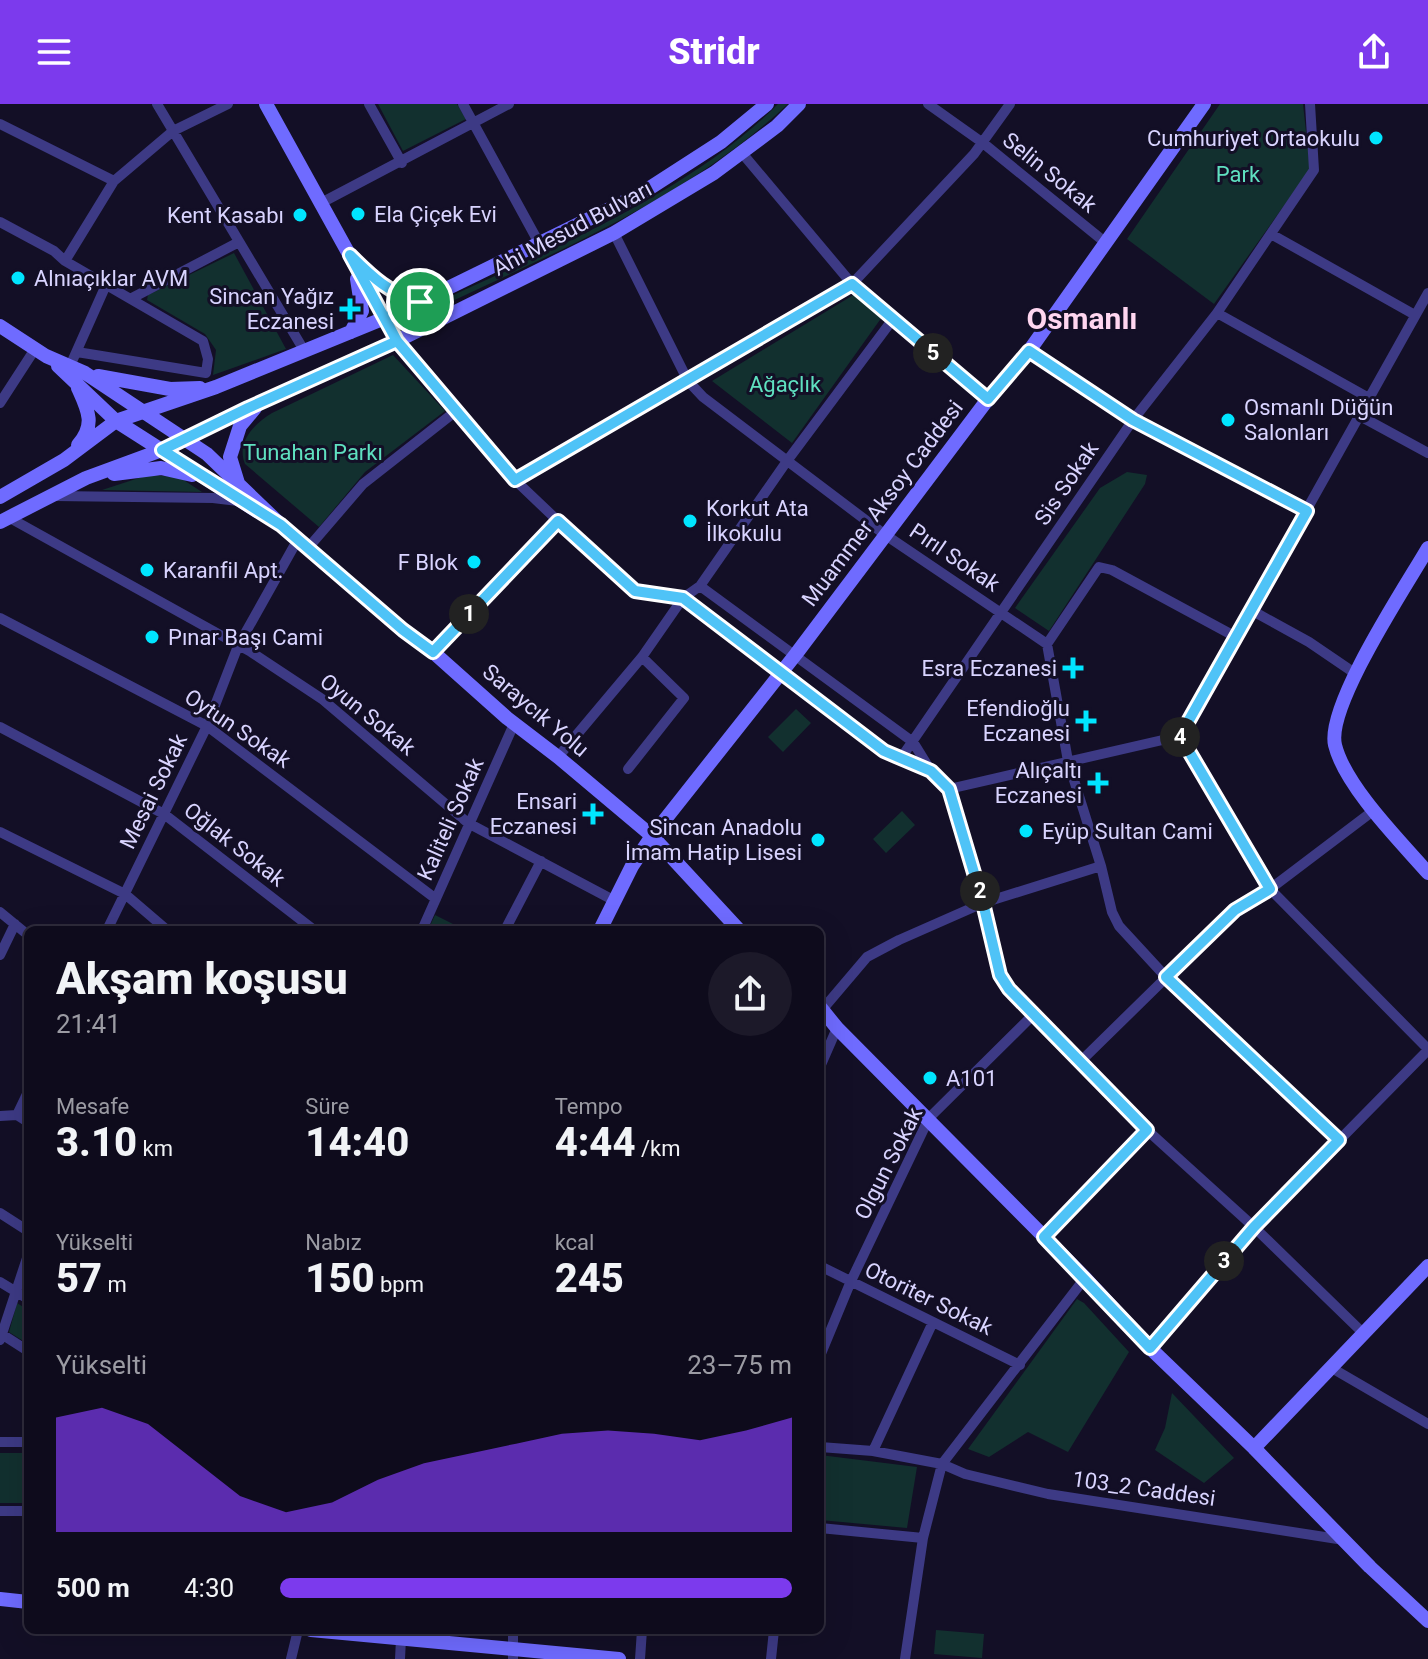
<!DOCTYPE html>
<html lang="tr">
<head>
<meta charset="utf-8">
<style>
  :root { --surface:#0e0b1c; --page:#1c1929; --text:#f1f3f6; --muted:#9b9ba3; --line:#2e2b3b; --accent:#7c3aed }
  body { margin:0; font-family:Roboto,sans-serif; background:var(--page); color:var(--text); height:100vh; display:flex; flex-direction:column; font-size:30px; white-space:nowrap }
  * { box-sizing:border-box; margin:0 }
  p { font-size:26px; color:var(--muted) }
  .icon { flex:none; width:44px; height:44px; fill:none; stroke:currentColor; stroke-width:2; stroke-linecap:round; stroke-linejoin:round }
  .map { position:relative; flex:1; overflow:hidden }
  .details { position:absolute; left:24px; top:822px; width:800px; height:708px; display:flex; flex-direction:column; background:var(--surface); border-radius:12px; box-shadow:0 8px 32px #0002,0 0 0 2px var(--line) }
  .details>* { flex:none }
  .pin { position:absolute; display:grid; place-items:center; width:68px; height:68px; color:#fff; margin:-34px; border:4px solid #fff; border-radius:50%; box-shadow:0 2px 8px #0007 }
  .km { position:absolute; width:40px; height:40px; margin:-20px; border-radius:50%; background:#222; color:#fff; font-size:22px; line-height:40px; text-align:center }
  .round { display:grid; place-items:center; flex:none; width:84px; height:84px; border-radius:42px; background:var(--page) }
  .summary { display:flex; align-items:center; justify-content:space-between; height:136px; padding:0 32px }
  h1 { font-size:44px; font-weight:800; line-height:60px }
  .figures { display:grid; grid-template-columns:repeat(3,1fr); gap:12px; height:136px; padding:8px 32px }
  .figures div { display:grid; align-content:center }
  .figures b { font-size:40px; font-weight:800 }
  .figures small { font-size:22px; font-weight:400 }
  .figures p { font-size:22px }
  .chart { height:224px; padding:16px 32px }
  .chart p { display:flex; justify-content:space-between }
  .chart svg { width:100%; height:144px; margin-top:8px; fill:var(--accent); opacity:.7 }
  ul { padding:0 32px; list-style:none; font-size:26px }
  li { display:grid; grid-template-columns:128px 96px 1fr; align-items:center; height:60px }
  li i { height:20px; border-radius:10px; background:var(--accent) }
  header { display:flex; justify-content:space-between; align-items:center; height:104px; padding:0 32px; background:var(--accent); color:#fff; font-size:36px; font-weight:800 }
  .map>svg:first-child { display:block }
</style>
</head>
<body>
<header><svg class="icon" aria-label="menu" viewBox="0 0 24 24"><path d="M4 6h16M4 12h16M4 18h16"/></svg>Stridr<svg class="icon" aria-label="share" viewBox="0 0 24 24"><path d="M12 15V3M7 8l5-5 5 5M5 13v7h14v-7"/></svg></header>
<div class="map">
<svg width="1428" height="1555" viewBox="0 0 1428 1555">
  <rect width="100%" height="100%" fill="#130f26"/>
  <path fill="#12302f" d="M378 0H457L466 15 403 47Z
    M778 0H788C684 97 550 150 423 211L421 206C539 150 685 93 778 0Z
    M1220 0H1303L1310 65 1214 200 1127 135Z
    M234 149 286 245 213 271 216 246 205 230 147 196 148 191Z
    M855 190 882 213 792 339 712 277Z
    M393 251 445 307 365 368 319 423 245 360C236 338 254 320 272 309Z
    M1127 368 1147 371 1145 380 1049 527 1015 504 1100 384Z
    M148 371 179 373 202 388 102 386Z
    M796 605 811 619 783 648 768 633Z
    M902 707 915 721 886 749 873 735Z
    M435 811 465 826H428Z
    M1077 1195 1084 1199 1129 1248 1068 1348 1028 1328 989 1353 968 1345Z
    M17 1199 28 1206V1240L9 1228Z
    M1172 1289 1234 1354 1204 1379 1155 1346 1165 1324Z
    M0 1349H28V1399H0Z
    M820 1351 917 1363 907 1424 820 1416Z
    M936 1526 984 1530 982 1554 934 1550Z"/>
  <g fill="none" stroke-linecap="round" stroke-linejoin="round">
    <path stroke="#3d3a85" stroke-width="10" d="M157 0 305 248
      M369 0 402 59
      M463 0 539 139
      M928 0 983 39 1106 139
      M0 20 114 77
      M742 49 852 180 988 295
      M321 99 509 0
      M0 118 54 147 65 157 203 237 208 255 206 269 77 248
      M614 129 688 277 703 293 884 430 1047 540 1068 657 1101 762 1112 808 1119 822 1166 873 1339 1036
      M1271 130 1415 211
      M65 157 114 77 173 27 228 0
      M132 194 239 138
      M1217 209 1369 294
      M397 237 515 376 621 477 635 487 683 494 884 647 931 667
      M1029 247 1133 316 1307 407
      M70 262 106 181
      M0 299 35 245
      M1360 312 1428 349
      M515 376 852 180 974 50 1010 0
      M54 392 213 394 238 397
      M8 413 251 548 322 595 468 719 615 797
      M308 444 363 380 456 307
      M700 482 913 638 931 667 949 685 983 799 1000 871 1009 885 1147 1026 1254 1123 1363 1229
      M1251 506 1309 538 1356 570
      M0 514 207 622 436 795
      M1047 540 1099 463 1112 466 1236 533
      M433 548 558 417
      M0 623 164 710 314 826
      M1180 632 1270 785 1428 945
      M558 653 642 553 683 494 700 482 787 357 893 215
      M901 654 1133 316 1217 209 1314 66 1310 0
      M628 665 684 594 642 553
      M949 685 1180 632 1428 189
      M0 728 125 790 167 826
      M0 808 28 831
      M107 826 207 622 238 542 298 435
      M422 826 514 620
      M505 826 541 757
      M0 851 15 820
      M822 906 867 853 899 836 983 799 1101 762
      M1080 958 1235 806 1270 785 1373 707
      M820 963 837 924
      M17 1011 28 988
      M0 1012 17 1011 28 1018
      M0 1109 28 1127
      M1044 1133 1147 1026
      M820 1162 1020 1261
      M0 1178 28 1195
      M0 1229 28 1247
      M0 1236 28 1151
      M1150 1244 1254 1123 1428 946
      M820 1252 851 1177 929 1014 1032 912
      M1330 1263 1428 1320
      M0 1338H28
      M820 1343 873 1347 942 1360 965 1370 1048 1390 1344 1436
      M873 1347 933 1218
      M0 1407H28
      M820 1424 923 1434
      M291 1555 298 1526
      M400 1555 401 1535
      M513 1555V1526
      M640 1555 642 1526
      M771 1555 774 1526
      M905 1555 923 1434 942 1360 1085 1174"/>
    <path stroke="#6f6bff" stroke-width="14" d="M266 0 397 237
      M362 163C380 180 396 192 420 198
      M0 222 46 252 85 269 207 350 281 421 403 526 433 548 507 614 558 653 652 732 739 826
      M351 228 362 207 357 175
      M58 262 116 317 257 407
      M98 272 170 285 200 284
      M78 284C88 306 96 321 78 341
      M114 370 161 364 192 371
      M238 379 230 353 240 322 255 304
      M0 393 64 356 116 317 216 283 397 209 642 89 721 38 767 0
      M0 418 86 374 162 346 248 304 397 237 614 129 714 69 777 22 799 0
      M1428 444C1406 482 1326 602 1335 641 1345 682 1400 737 1428 769
      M600 826 632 762 652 732 796 550 988 295 1029 247 1204 0
      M820 903 837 924 1085 1174 1150 1244 1254 1344 1370 1463 1428 1517
      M1254 1344 1428 1162
      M0 1495 28 1498
      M311 1526 619 1555"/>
  </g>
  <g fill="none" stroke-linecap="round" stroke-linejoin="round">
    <defs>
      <path id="route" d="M420 198 385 214 397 237 248 304 162 346 281 421 403 526 433 548 558 417 635 487 683 494 884 647 931 667 949 685 983 799 1000 871 1009 885 1147 1026 1044 1133 1150 1244 1254 1123 1339 1036 1166 873 1235 806 1270 785 1180 632 1307 407 1133 316 1029 247 988 295 852 180 515 376 397 237 350 151C372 173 390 190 420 198"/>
    </defs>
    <use href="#route" stroke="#fff" stroke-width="16"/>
    <use href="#route" stroke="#4fc3f7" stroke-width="10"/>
  </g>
  <g fill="#00e5ff" stroke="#130f26" stroke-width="3">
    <circle cx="1376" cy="34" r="8"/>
    <circle cx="358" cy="110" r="8"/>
    <circle cx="300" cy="111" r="8"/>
    <circle cx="18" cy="174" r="8"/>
    <path d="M346 193h8v8h8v8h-8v8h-8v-8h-8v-8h8z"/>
    <circle cx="1228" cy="316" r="8"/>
    <circle cx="690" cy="417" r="8"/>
    <circle cx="474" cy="458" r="8"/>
    <circle cx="147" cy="466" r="8"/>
    <circle cx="152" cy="533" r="8"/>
    <path d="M1069 552h8v8h8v8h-8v8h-8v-8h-8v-8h8z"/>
    <path d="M1082 605h8v8h8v8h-8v8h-8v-8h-8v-8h8z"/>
    <path d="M1094 667h8v8h8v8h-8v8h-8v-8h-8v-8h8z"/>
    <path d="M589 698h8v8h8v8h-8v8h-8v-8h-8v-8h8z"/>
    <circle cx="1026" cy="727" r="8"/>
    <circle cx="818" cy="736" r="8"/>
    <circle cx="930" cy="974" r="8"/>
  </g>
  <g text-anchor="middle" stroke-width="6" stroke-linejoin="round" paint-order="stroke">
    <g font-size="22" fill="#d9d4ff" stroke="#130f26" text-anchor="end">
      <text x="1360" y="42">Cumhuriyet Ortaokulu</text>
      <text x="374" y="118" text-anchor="start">Ela Çiçek Evi</text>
      <text x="284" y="119">Kent Kasabı</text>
      <text x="34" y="182" text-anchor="start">Alnıaçıklar AVM</text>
      <text x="334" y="200">Sincan Yağız<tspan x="334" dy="25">Eczanesi</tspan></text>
      <text x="1244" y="311" text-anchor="start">Osmanlı Düğün<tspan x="1244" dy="25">Salonları</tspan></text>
      <text x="706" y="412" text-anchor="start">Korkut Ata<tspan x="706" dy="25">İlkokulu</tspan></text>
      <text x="458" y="466">F Blok</text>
      <text x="163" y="474" text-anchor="start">Karanfil Apt.</text>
      <text x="168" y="541" text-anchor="start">Pınar Başı Cami</text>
      <text x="1057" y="572">Esra Eczanesi</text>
      <text x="1070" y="612">Efendioğlu<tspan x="1070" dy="25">Eczanesi</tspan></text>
      <text x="1082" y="674">Alıçaltı<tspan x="1082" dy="25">Eczanesi</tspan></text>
      <text x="577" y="705">Ensari<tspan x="577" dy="25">Eczanesi</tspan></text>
      <text x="802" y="731">Sincan Anadolu<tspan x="802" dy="25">İmam Hatip Lisesi</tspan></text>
      <text x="1042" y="735" text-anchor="start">Eyüp Sultan Cami</text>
      <text x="946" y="982" text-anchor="start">A101</text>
    </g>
    <g font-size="22" fill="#d9d4ff" stroke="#130f26">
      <text transform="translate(1050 68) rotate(39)" y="8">Selin Sokak</text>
      <text transform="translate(572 124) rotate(-28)" y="8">Ahi Mesud Bulvarı</text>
      <text transform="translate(1066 379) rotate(-56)" y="8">Sis Sokak</text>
      <text transform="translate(882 399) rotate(-53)" y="8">Muammer Aksoy Caddesi</text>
      <text transform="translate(955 453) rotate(34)" y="8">Pırıl Sokak</text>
      <text transform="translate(536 606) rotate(40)" y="8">Saraycık Yolu</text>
      <text transform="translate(368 610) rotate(39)" y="8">Oyun Sokak</text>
      <text transform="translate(238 624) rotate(34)" y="8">Oytun Sokak</text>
      <text transform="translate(153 687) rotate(-64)" y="8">Mesai Sokak</text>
      <text transform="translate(450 715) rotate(-66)" y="8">Kaliteli Sokak</text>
      <text transform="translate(235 740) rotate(38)" y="8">Oğlak Sokak</text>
      <text transform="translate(888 1059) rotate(-63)" y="8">Olgun Sokak</text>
      <text transform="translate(929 1194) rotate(26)" y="8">Otoriter Sokak</text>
      <text transform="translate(1144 1384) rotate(8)" y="8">103_2 Caddesi</text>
    </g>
    <g font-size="22" fill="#5fe0c0" stroke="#130f26">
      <text x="1238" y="78">Park</text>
      <text x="785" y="288">Ağaçlık</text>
      <text x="313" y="356">Tunahan Parkı</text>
    </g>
    <g font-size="30" font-weight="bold" fill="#ffd6f0" stroke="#130f26">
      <text x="1082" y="225">Osmanlı</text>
    </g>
  </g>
</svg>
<div class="pin" style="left:420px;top:198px;background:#1e9e55"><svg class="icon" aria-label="arrive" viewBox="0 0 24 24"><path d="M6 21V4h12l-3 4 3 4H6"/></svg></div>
<b class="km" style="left:469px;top:510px">1</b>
<b class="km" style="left:980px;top:787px">2</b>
<b class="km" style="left:1224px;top:1157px">3</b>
<b class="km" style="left:1180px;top:633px">4</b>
<b class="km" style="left:933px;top:249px">5</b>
<section class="details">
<div class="summary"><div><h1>Akşam koşusu</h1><p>21:41</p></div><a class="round"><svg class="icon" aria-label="share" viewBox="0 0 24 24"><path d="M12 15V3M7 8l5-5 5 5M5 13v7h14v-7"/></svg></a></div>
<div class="figures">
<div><p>Mesafe</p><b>3.10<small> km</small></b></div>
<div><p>Süre</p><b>14:40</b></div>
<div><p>Tempo</p><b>4:44<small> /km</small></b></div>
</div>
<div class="figures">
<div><p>Yükselti</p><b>57<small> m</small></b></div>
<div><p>Nabız</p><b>150<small> bpm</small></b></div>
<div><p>kcal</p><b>245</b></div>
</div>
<div class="chart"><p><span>Yükselti</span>23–75 m</p>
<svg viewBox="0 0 160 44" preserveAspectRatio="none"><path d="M0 44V9L10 6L20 11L30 22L40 33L50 38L60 35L70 28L80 23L90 20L100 17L110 14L120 13L130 14L140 16L150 13L160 9V44z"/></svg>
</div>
<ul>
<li><b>500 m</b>4:30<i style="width:100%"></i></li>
</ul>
</section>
</div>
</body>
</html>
